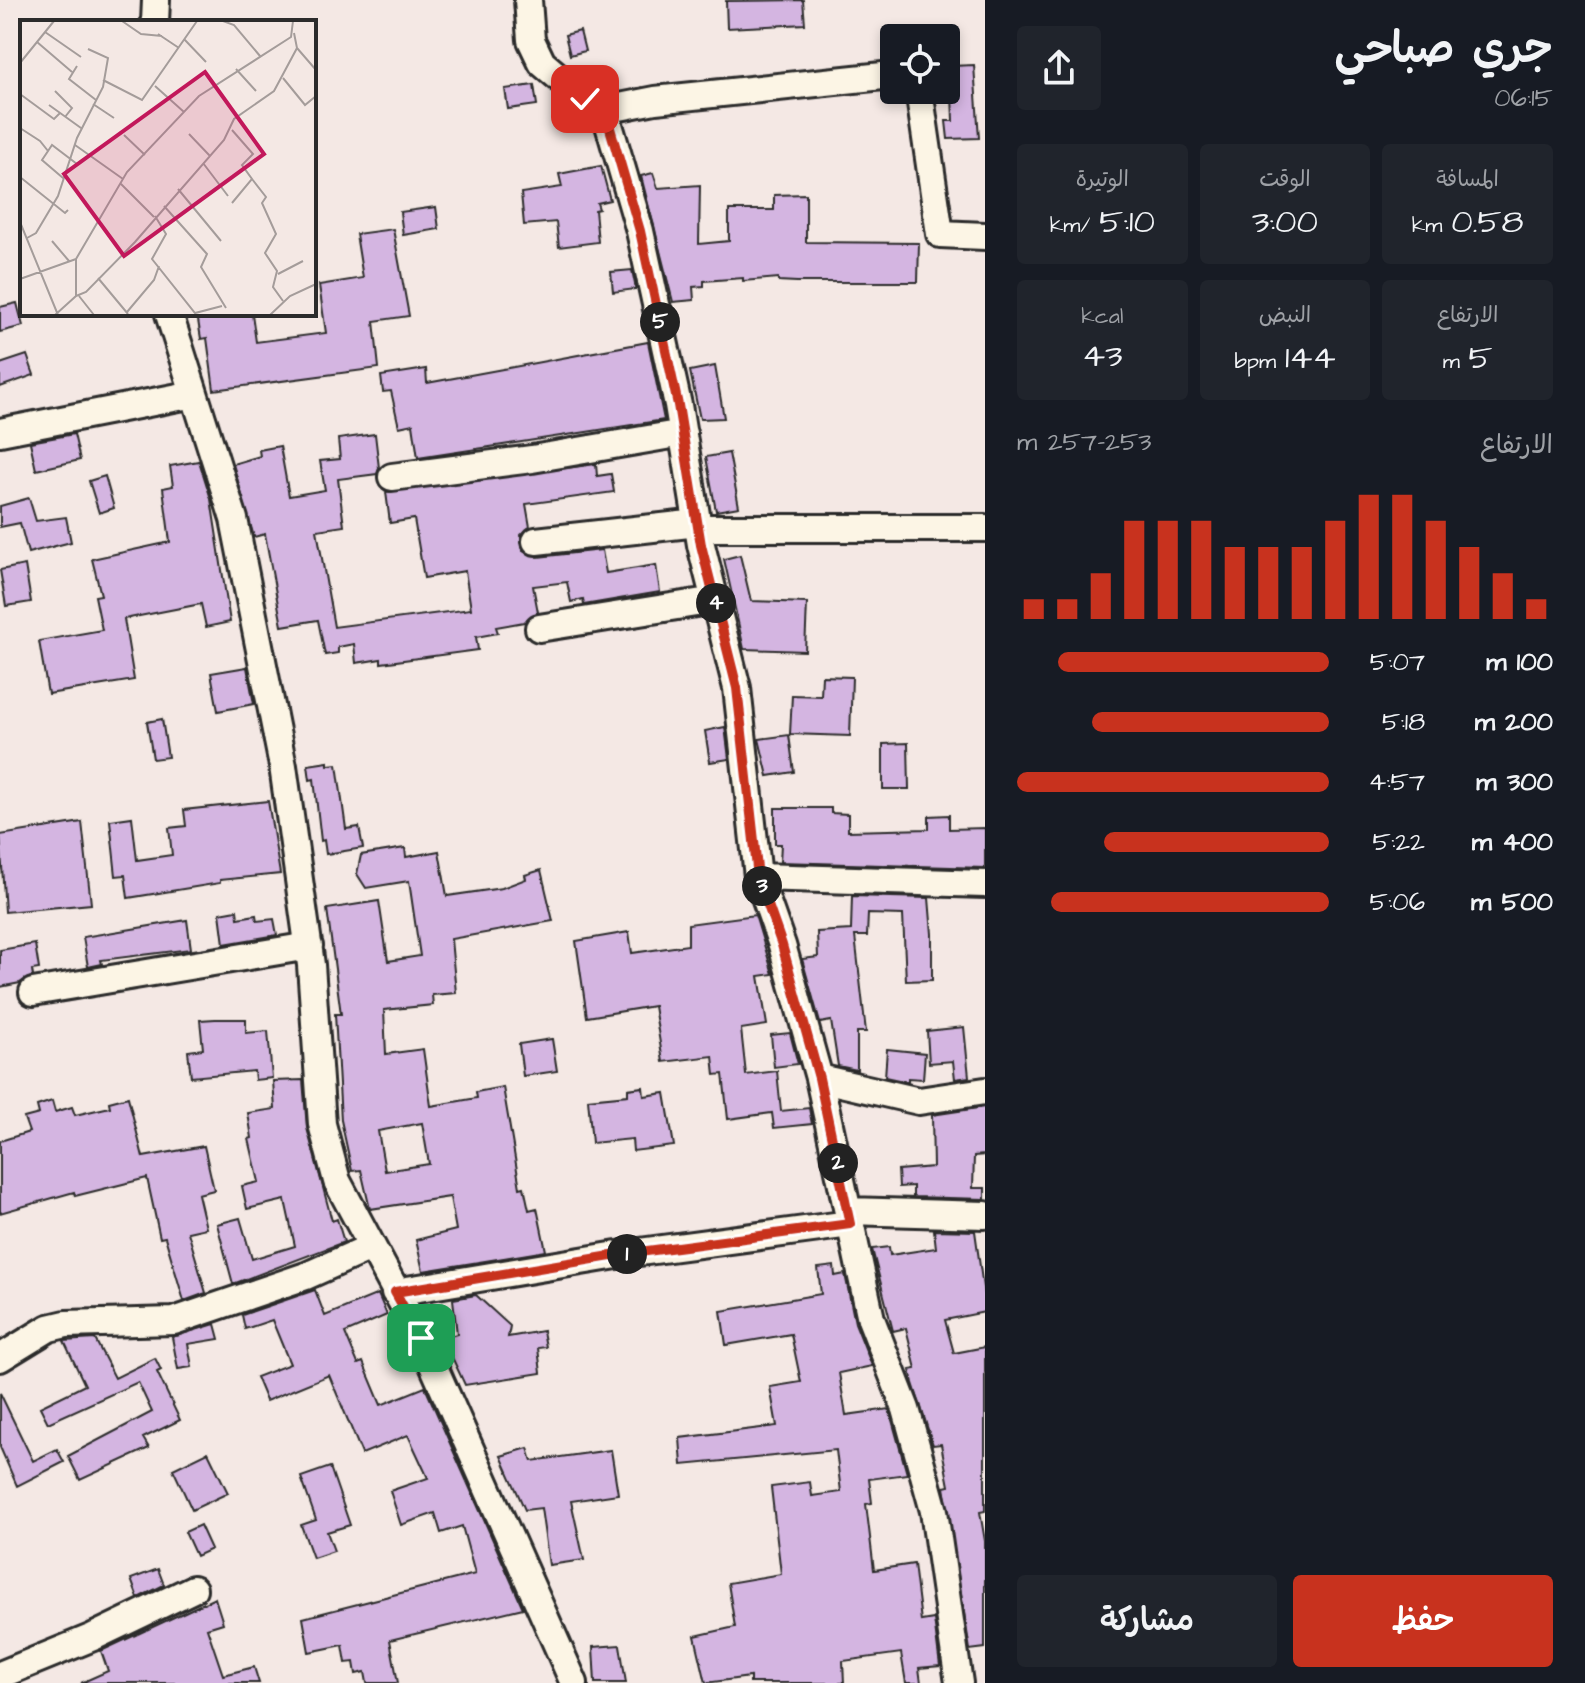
<!DOCTYPE html>
<html lang="ar">
<head>
<meta charset="utf-8">
<style>
  :root { --surface:#171b24; --page:#20242c; --text:#f1f3f6; --muted:#9ea1a6; --accent:#c8321e }
  body { margin:0; font-family:"Architects Daughter","Playpen Sans Arabic",sans-serif; background:var(--page); color:var(--text); direction:rtl; height:100vh; display:flex; flex-direction:column; font-size:30px; white-space:nowrap }
  * { box-sizing:border-box; margin:0 }
  p { font-size:26px; color:var(--muted) }
  .icon { flex:none; width:44px; height:44px; fill:none; stroke:currentColor; stroke-width:2; stroke-linecap:round; stroke-linejoin:round }
  .map { position:relative; flex:1; overflow:hidden; direction:ltr }
  .sheet { display:flex; flex-direction:column; background:var(--surface); width:600px }
  .sheet>* { flex:none }
  .tools { position:absolute; left:880px; top:24px; display:grid; gap:16px }
  .tools a { display:grid; place-items:center; width:80px; height:80px; border-radius:8px; background:var(--surface); box-shadow:0 4px 12px #0003; font-size:40px }
  .pin { position:absolute; display:grid; place-items:center; width:68px; height:68px; color:#fff; margin:-34px; border-radius:16px; box-shadow:0 4px 12px #0006 }
  .km { position:absolute; width:40px; height:40px; margin:-20px; border-radius:50%; background:#222; color:#fff; font-size:22px; line-height:40px; text-align:center }
  .round { display:grid; place-items:center; flex:none; width:84px; height:84px; border-radius:8px; background:var(--page) }
  .headline { display:flex; align-items:center; justify-content:space-between; height:136px; padding:0 32px }
  h1 { font-size:44px; font-weight:600; line-height:60px }
  .stats { display:grid; grid-template-columns:repeat(3,1fr); gap:12px; height:136px; padding:8px 32px }
  .stats div { display:grid; align-content:center; border-radius:8px; background:var(--page); text-align:center }
  .stats b { font-size:34px; font-weight:600 }
  .stats small { font-size:22px; font-weight:400 }
  .stats p { font-size:22px }
  .chart { height:224px; padding:16px 32px }
  .chart p { display:flex; justify-content:space-between }
  .chart svg { width:100%; height:144px; margin-top:8px; stroke:var(--accent); stroke-width:6 }
  .cta { display:flex; gap:16px; margin-top:auto; padding:16px 32px }
  .cta a { flex:1; height:92px; border-radius:8px; background:var(--accent); color:#fff; font-size:32px; font-weight:600; line-height:92px; text-align:center }
  .cta a+a { background:var(--page); color:var(--text) }
  ul { padding:0 32px; list-style:none; font-size:26px }
  li { display:grid; grid-template-columns:128px 96px 1fr; align-items:center; height:60px }
  li i { height:20px; border-radius:10px; background:var(--accent) }
  main { display:flex; flex:1; min-height:0 }
  .map>svg:first-child { display:block }
</style>
</head>
<body>
<main>
<section class="sheet">
<div class="headline"><div><h1>جري صباحي</h1><p>06:15</p></div><a class="round"><svg class="icon" aria-label="share" viewBox="0 0 24 24"><path d="M12 15V3M7 8l5-5 5 5M5 13v7h14v-7"/></svg></a></div>
<div class="stats">
<div><p>المسافة</p><b>0.58<small> km</small></b></div>
<div><p>الوقت</p><b>3:00</b></div>
<div><p>الوتيرة</p><b>5:10<small> /km</small></b></div>
</div>
<div class="stats">
<div><p>الارتفاع</p><b>5<small> m</small></b></div>
<div><p>النبض</p><b>144<small> bpm</small></b></div>
<div><p>kcal</p><b>43</b></div>
</div>
<div class="chart"><p><span>الارتفاع</span>253–257 m</p>
<svg viewBox="0 0 160 44" preserveAspectRatio="none"><path d="M5 44V38M15 44V38M25 44V30M35 44V14M45 44V14M55 44V14M65 44V22M75 44V22M85 44V22M95 44V14M105 44V6M115 44V6M125 44V14M135 44V22M145 44V30M155 44V38"/></svg>
</div>
<ul>
<li><b>100 m</b>5:07<i style="width:87%"></i></li>
<li><b>200 m</b>5:18<i style="width:76%"></i></li>
<li><b>300 m</b>4:57<i style="width:100%"></i></li>
<li><b>400 m</b>5:22<i style="width:72%"></i></li>
<li><b>500 m</b>5:06<i style="width:89%"></i></li>
</ul>
<div class="cta"><a>حفظ</a><a>مشاركة</a></div>
</section>
<div class="map">
<svg width="985" height="1683" viewBox="0 0 985 1683">
  <rect width="100%" height="100%" fill="#f4e8e4"/>
  <filter id="ink" filterUnits="userSpaceOnUse"><feTurbulence type="fractalNoise" baseFrequency=".0125" numOctaves="2"/><feDisplacementMap in="SourceGraphic" scale="16" xChannelSelector="R" yChannelSelector="G"/><feConvolveMatrix kernelMatrix="1 2 1 2 8 2 1 2 1" color-interpolation-filters="sRGB"/></filter>
  <g filter="url(#ink)">
    <path fill="#d4b5e1" stroke="#2b2b2b" stroke-width="2" fill-rule="evenodd" d="M803 0 805 24 727 28 726 1Z
      M580 31 585 51 570 55 565 35Z
      M974 65 979 138 948 139 946 121H953L951 66Z
      M534 85 537 105 508 109 505 89Z
      M601 166 610 200 597 203 599 209 595 210 598 242 559 247 556 222 524 225 521 193 562 187 559 174Z
      M653 173 658 188 700 185 699 244 729 241V210H774V195L806 194V242L919 243 918 282H797L778 281V278L743 281V278L704 281V286L693 287 694 300 673 302 641 176Z
      M436 207 439 229 403 235 400 212Z
      M393 229 409 316 374 321 379 368 214 390 207 338 201 339 197 314H252L256 342 326 333 319 285 363 278 356 234Z
      M632 270 636 289 613 292 611 272Z
      M17 303 23 326 0 332V307Z
      M648 342 664 420 418 458 413 424 399 427 391 391 383 392 381 376 426 369 427 383Z
      M27 355 34 375 0 387V364Z
      M715 366 724 418 700 419 690 371Z
      M74 434 80 460 36 470 30 442Z
      M375 434 379 468 377 474 338 479 344 526 317 530 334 627 471 609 465 571 424 578 414 519 390 523 386 492 596 464 597 476 611 474 614 492 526 504 530 527 521 535 523 550 538 557 602 550 606 573 656 565 660 592 584 605 583 599 571 602 567 582 533 586 538 612 524 622 496 627 498 633 476 637 478 650 381 663V659L356 663 354 644 338 647V653L325 655 318 620 282 626 265 534 254 537 233 464 260 456 259 450 280 446 289 496 325 490 320 461 340 459 338 439Z
      M729 453 739 507 716 511 706 457Z
      M199 461 211 499 230 622 206 627 201 604 124 619 134 680 48 694 39 641 102 630 95 596 101 595 92 559 170 542 163 488 173 486 170 466Z
      M105 476 114 508 99 513 89 481Z
      M29 498 36 521 66 517 71 542 28 553 20 523 0 527V506Z
      M740 555 751 601 807 603 805 651 744 649 724 559Z
      M25 565 31 602 6 606 0 570Z
      M247 667 254 704 218 711 211 673Z
      M822 676 852 677 850 736 790 734 792 695 821 696Z
      M162 719 168 757 153 759 147 722Z
      M725 727 729 759 710 762 705 731Z
      M789 735 794 772 768 776 759 739Z
      M908 743 909 789H883V744Z
      M328 762V765L337 764 346 829 359 827 363 848 326 854 324 840 321 841 314 779 310 780 308 765Z
      M268 801 280 874 220 880V883L128 898 125 875 116 876 110 820 132 817 137 860 172 855 169 828 186 826 184 810Z
      M775 808H831V813L848 814V831L929 829V816L949 815V829L985 828V868L780 862 781 844H775Z
      M82 822 91 904 5 912 0 835Z
      M405 848 406 857 439 851 447 896 502 888 526 879 525 875 541 870 553 921 451 939 456 993 432 995 433 1005 384 1010 386 1054 423 1049 431 1106 477 1098 476 1092 503 1087 520 1188 524 1187 529 1210 537 1208 546 1251 423 1271 416 1240 456 1230 450 1197 370 1209 361 1170 352 1171 341 1120 335 1014H341L327 909 379 901 388 961 420 956 409 881 366 888 357 874 361 855ZM422 1123 429 1164 385 1171 378 1131Z
      M852 896 929 898 932 934V980L906 981 903 915 868 914 867 936H855L866 1032H857V1070L838 1066 831 1021 820 1023 802 959 818 957 817 932 851 930Z
      M237 910 238 918 256 915 257 921 274 919 277 935 224 944 220 913Z
      M755 915 773 974 759 976 767 1025 741 1029 746 1075 777 1071 781 1111 809 1108 812 1124 774 1128 772 1113 728 1119 723 1074 715 1075 713 1056 663 1062 654 1006 587 1017 576 941 629 932 632 953 688 945V924Z
      M187 920 191 949 101 960 102 964 88 967 83 937Z
      M35 944 39 969 32 970 33 976 20 983 0 987V950Z
      M215 1019H246V1033L268 1031 272 1078 255 1080 254 1071 191 1077 188 1051 203 1049 200 1020Z
      M964 1027 969 1077 955 1079 953 1061 929 1063 927 1031Z
      M790 1033 798 1064 774 1067 771 1035Z
      M552 1039 557 1071 523 1076 519 1044Z
      M887 1049 925 1053 923 1079 908 1078V1082L885 1077Z
      M303 1080 307 1128 332 1221 337 1219 344 1242 233 1284 217 1224 240 1218 252 1259 295 1246 285 1200 247 1209 242 1186 259 1182 249 1139 252 1138 248 1113 275 1109 273 1081Z
      M643 1087 644 1096 665 1093 674 1146 633 1151 632 1139 592 1143 588 1099 628 1095V1089Z
      M128 1097 143 1157 204 1146 214 1190 198 1194 206 1228 188 1232 206 1293 184 1301 165 1237 160 1238 147 1178 75 1196 74 1192 0 1213V1141L29 1132 24 1118 39 1114 37 1106 52 1101 55 1112 72 1107 75 1115 110 1107 109 1102Z
      M985 1107V1155L974 1156 973 1188H985V1199L913 1197V1186L899 1187 898 1170 933 1167 932 1115Z
      M934 1230 975 1231 985 1302V1312L945 1320 954 1353 985 1347V1511L980 1512 985 1541V1648L970 1650 944 1487 949 1486 941 1444 933 1445 913 1383 910 1370 916 1369 906 1328 893 1331 872 1249 889 1247 890 1255 936 1248Z
      M834 1266 835 1276 845 1274 855 1323 872 1366 839 1373 846 1415 889 1409 907 1474 869 1479 872 1503 866 1504 874 1570 914 1564 921 1621 934 1619 940 1666 919 1668 921 1683H906L901 1653 843 1661 844 1683H750V1677L706 1683 695 1636 735 1627 728 1583 781 1574 771 1487 810 1482 812 1496 841 1492 836 1450 682 1465 680 1438 777 1426 770 1387 801 1382 791 1334 726 1345 721 1311 821 1294 818 1268Z
      M315 1290 325 1316 378 1294 387 1315 345 1333 358 1364 363 1362 381 1405 425 1387 523 1608 390 1640 398 1683H367L365 1672 356 1674 354 1662 346 1663 343 1645 309 1652 303 1618 475 1574 462 1526 441 1533 435 1513 401 1525 390 1491 428 1478 408 1435 362 1454 329 1375 266 1401 256 1377 290 1364 272 1320 245 1329 242 1315Z
      M476 1295 510 1326 508 1337 543 1331 546 1347 538 1348 541 1373 465 1385 443 1338 457 1334 453 1299Z
      M215 1324 219 1339 188 1344 192 1367 178 1369 172 1337Z
      M95 1339 115 1378 155 1358 161 1370 157 1372 180 1420 143 1438 149 1448 80 1480 68 1456 152 1412 138 1382 48 1423 40 1407 85 1385 64 1341Z
      M0 1393 33 1461 57 1449 64 1462 17 1486 0 1447Z
      M528 1448 532 1461 611 1450 618 1494 571 1501 584 1560 549 1565 541 1508 525 1510 501 1456Z
      M208 1452 228 1493 192 1510 173 1469Z
      M330 1467 350 1525 327 1532 334 1551 313 1558 301 1525 316 1520 301 1477Z
      M200 1525 211 1549 196 1556 185 1532Z
      M158 1569 164 1585 138 1598 131 1579Z
      M215 1598 223 1623 207 1628 223 1675 254 1667 259 1683H81L108 1671 101 1651Z
      M620 1645 626 1683H595L593 1647Z"/>
    <g fill="none" stroke-linecap="round" stroke-linejoin="round">
      <defs>
        <path id="minor" d="M528 0 531 40 542 63 607 118 640 231 678 405 701 545 737 688 758 877 782 945 819 1078 871 1319 906 1409 934 1511 959 1683
          M155 22 156 0
          M919 90 940 234 985 236
          M599 111 655 100 883 76 894 79
          M169 314 234 519 283 766 311 965 322 1124 337 1181 421 1338 574 1683
          M0 432 194 394
          M392 477 532 459 683 433
          M699 528H985
          M536 541 698 523
          M539 628 715 600
          M758 877 985 884
          M33 992 309 946
          M819 1078 919 1101 985 1091
          M848 1211 985 1215
          M395 1292 617 1255 850 1224
          M0 1358 49 1328 66 1324 174 1321 306 1276 371 1247
          M0 1675 93 1637 193 1589"/>
      </defs>
      <use href="#minor" stroke="#2b2b2b" stroke-width="32"/>
      <use href="#minor" stroke="#fcf5e5" stroke-width="26"/>
    </g>
  </g>
  <g fill="none" stroke-linecap="round" stroke-linejoin="round" filter="url(#ink)">
    <defs>
      <path id="route" d="M421 1338 395 1292 617 1255 850 1224 819 1078 782 945 758 877 737 688 701 545 678 405 640 231 607 118 585 99"/>
    </defs>
    <use href="#route" stroke="#fff" stroke-width="16"/>
    <use href="#route" stroke="#c8321e" stroke-width="10"/>
  </g>
  <g transform="translate(20 20)">
    <rect width="296" height="296" fill="#f4e8e4"/>
    <path fill="none" stroke="#a49c9a" stroke-width="2" d="M102 1 121 14 142 16M203 1 214 5 240 36M25 12 61 37M138 14 159 28M164 19 186 42M17 22 52 52M277 28 296 50M0 43 34 1M57 46 49 59 76 80M216 49 236 71M263 58 285 85 296 76M83 60 122 80 177 1M135 66 164 92M35 71 52 88 45 97M0 74 34 99 40 93M73 84 94 98M29 85 61 108M0 108 20 121 28 131 22 140 43 158M169 114 190 136M104 115 125 135M55 125 103 159M28 131 32 125 57 144M183 143 208 176M0 157 45 193 48 190M232 159 246 177 242 183 256 214 245 233 257 251 253 267 263 281M101 164 134 197M158 169 201 221M212 183 232 159 222 145 233 134 212 110M144 186 187 234 181 247 206 288M135 196 146 214 132 239 175 293 202 286M0 202 38 295M7 218 16 213 38 176 57 118 83 67 88 38 68 29M32 221 49 241M258 254 283 241M78 258 108 294M0 259 56 239M56 276 66 272 115 222 204 120 214 99 254 71 277 28 274 13M59 276 74 295M107 292 134 260 139 246M35 295 56 276V239L107 152 179 76 271 17 273 1M250 295 270 276 296 264"/>
    <path fill="#c2185b" fill-opacity="0.15" stroke="#c2185b" stroke-width="4" d="M185 52 244 134 104 236 44 154Z"/>
    <rect width="296" height="296" fill="none" stroke="#2b2b2b" stroke-width="4"/>
  </g>
</svg>
<div class="tools">
<a><svg class="icon" aria-label="locate" viewBox="0 0 24 24"><circle cx="12" cy="12" r="6"/><path d="M12 2v4M12 18v4M2 12h4M18 12h4"/></svg></a>
</div>
<div class="pin" style="left:421px;top:1338px;background:#1e9e55"><svg class="icon" aria-label="arrive" viewBox="0 0 24 24"><path d="M6 21V4h12l-3 4 3 4H6"/></svg></div>
<div class="pin" style="left:585px;top:99px;background:#d93025"><svg class="icon" aria-label="check" viewBox="0 0 24 24"><path d="M5 12l5 5 9-10"/></svg></div>
<b class="km" style="left:627px;top:1254px">1</b>
<b class="km" style="left:838px;top:1163px">2</b>
<b class="km" style="left:762px;top:886px">3</b>
<b class="km" style="left:716px;top:603px">4</b>
<b class="km" style="left:660px;top:322px">5</b>
</div>
</main>
</body>
</html>
